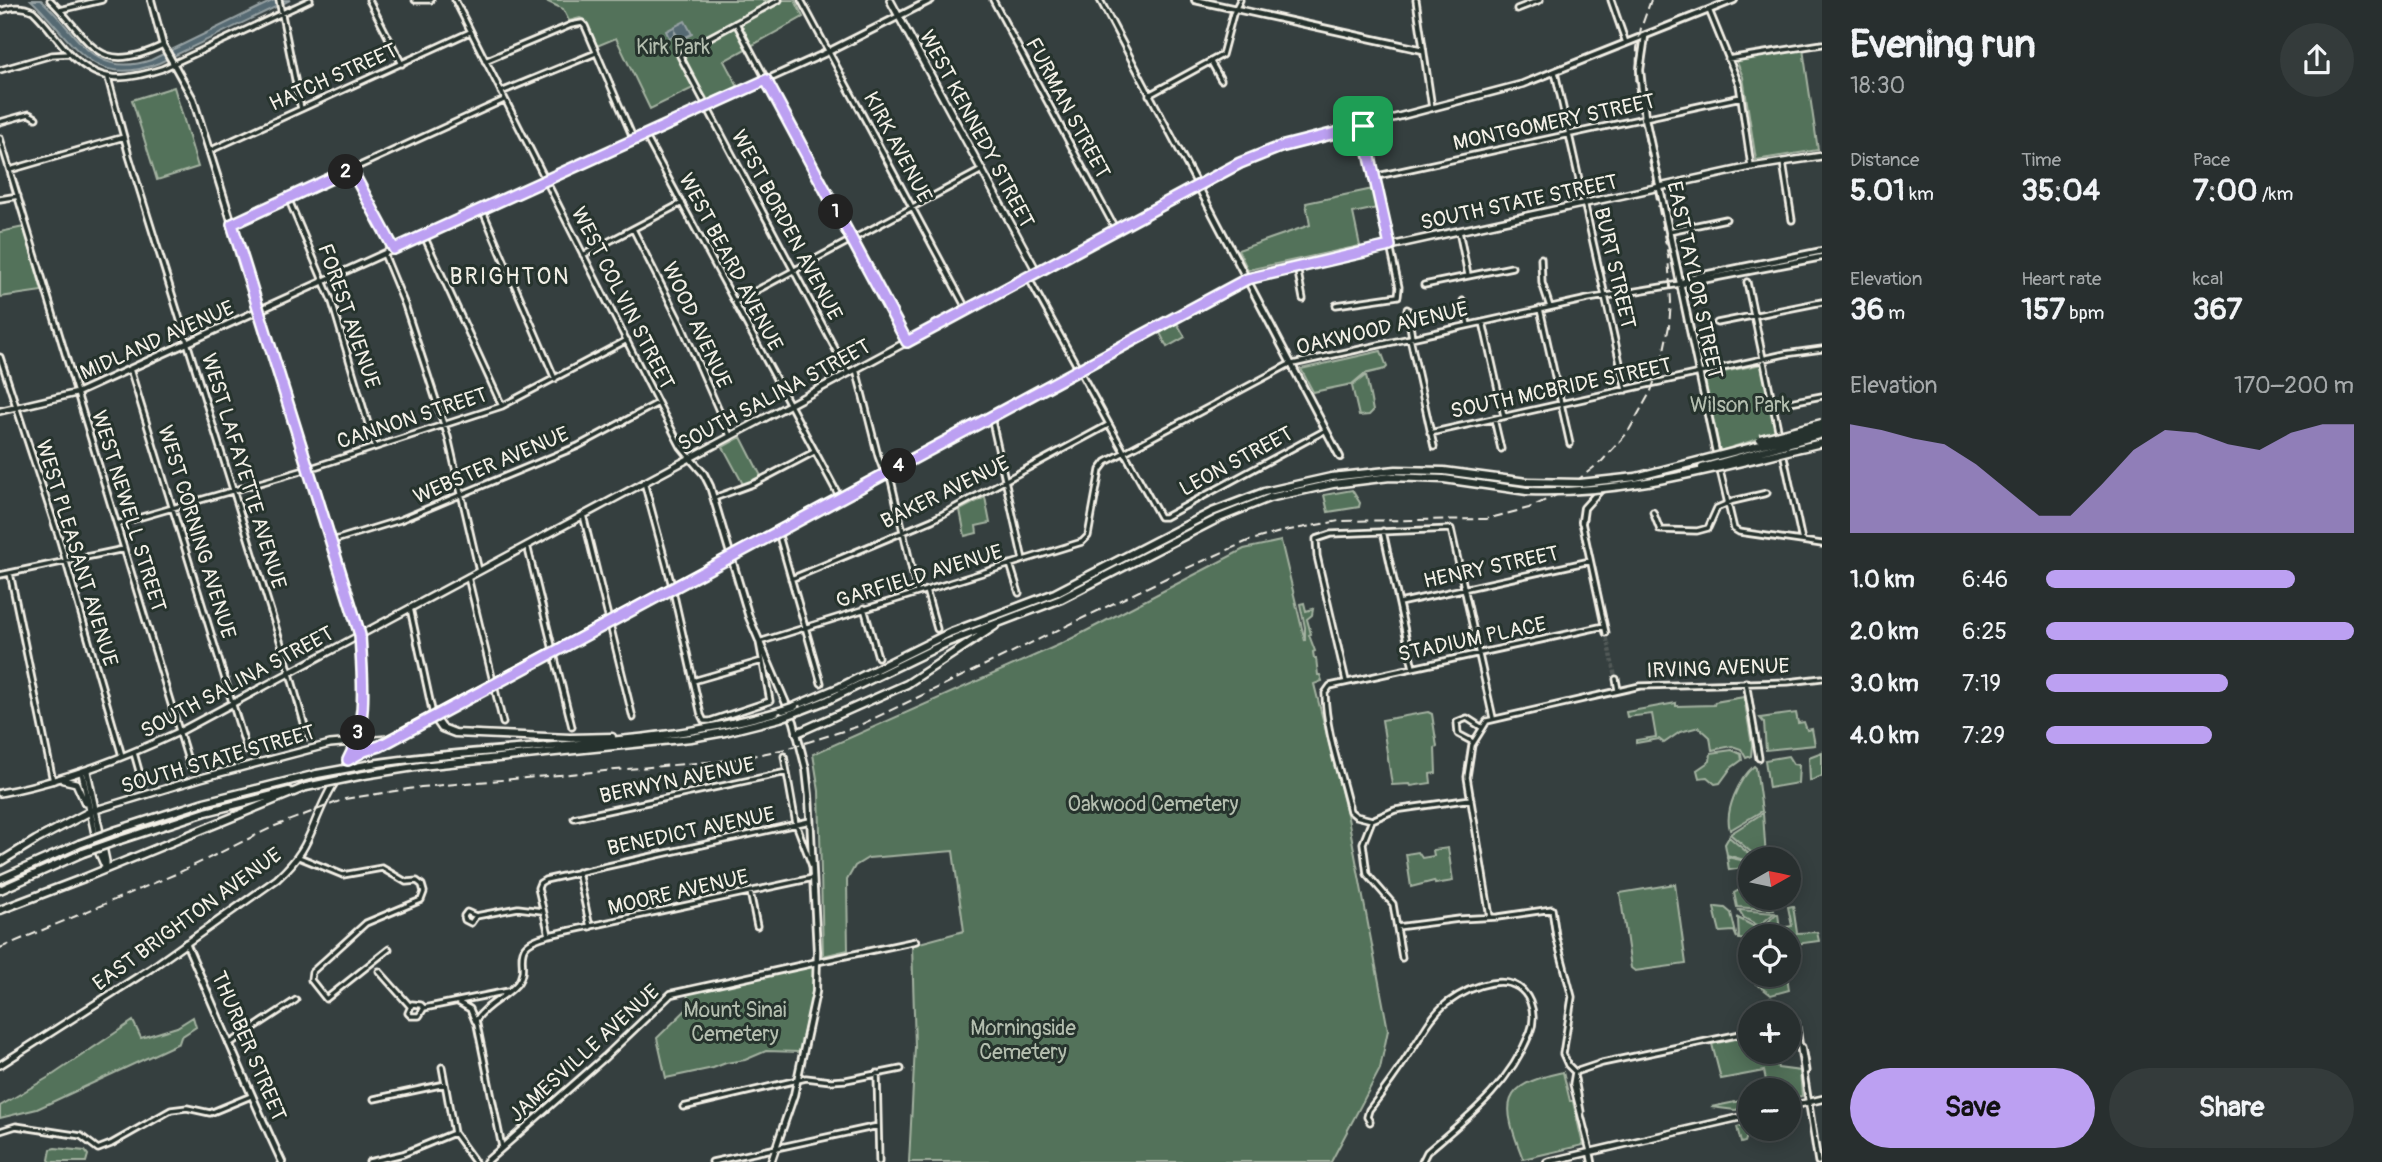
<!DOCTYPE html>
<html lang="en">
<head>
<meta charset="utf-8">
<style>
  :root { --surface:#282f2f; --page:#343b3b; --text:#f1f3f6; --muted:#a5a9aa; --line:#444a4b; --accent:#bca0f2 }
  body { margin:0; font-family:Pangolin,sans-serif; background:var(--page); color:var(--text); height:100vh; display:flex; flex-direction:column; font-size:26px; white-space:nowrap }
  * { box-sizing:border-box; margin:0 }
  p { font-size:23px; color:var(--muted) }
  .icon { flex:none; width:38px; height:38px; fill:none; stroke:currentColor; stroke-width:2; stroke-linecap:round; stroke-linejoin:round }
  .map { position:relative; flex:1; overflow:hidden }
  .sheet { display:flex; flex-direction:column; background:var(--surface); width:560px }
  .sheet>* { flex:none }
  .needle { width:46px; rotate:81deg }
  .controls { position:absolute; left:1738px; top:847px; display:grid; gap:14px }
  .controls a { display:grid; place-items:center; width:63px; height:63px; border-radius:50%; background:var(--surface); box-shadow:0 4px 18px #0003,0 0 0 2px var(--line); font-size:35px }
  .pin { position:absolute; display:grid; place-items:center; width:60px; height:60px; color:#fff; margin:-30px; border-radius:14px; box-shadow:0 4px 10px #0006 }
  .km { position:absolute; width:35px; height:35px; margin:-18px; border-radius:50%; background:#222; color:#fff; font-size:19px; line-height:35px; text-align:center }
  .round { display:grid; place-items:center; flex:none; width:74px; height:74px; border-radius:37px; background:var(--page) }
  .head { display:flex; align-items:center; justify-content:space-between; height:119px; padding:0 28px }
  h1 { font-size:38px; font-weight:700; line-height:52px }
  .figures { display:grid; grid-template-columns:repeat(3,1fr); gap:10px; height:119px; padding:7px 28px }
  .figures div { display:grid; align-content:center }
  .figures b { font-size:30px; font-weight:700 }
  .figures small { font-size:19px; font-weight:400 }
  .figures p { font-size:19px }
  .chart { height:196px; padding:14px 28px }
  .chart p { display:flex; justify-content:space-between }
  .chart svg { width:100%; height:126px; margin-top:7px; fill:var(--accent); opacity:.7 }
  .action { display:flex; gap:14px; margin-top:auto; padding:14px 28px }
  .action a { flex:1; height:80px; border-radius:42px; background:var(--accent); color:#111; font-size:28px; font-weight:700; line-height:80px; text-align:center }
  .action a+a { background:var(--page); color:var(--text) }
  ul { padding:0 28px; list-style:none; font-size:23px }
  li { display:grid; grid-template-columns:112px 84px 1fr; align-items:center; height:52px }
  li i { height:18px; border-radius:9px; background:var(--accent) }
  main { display:flex; flex:1; min-height:0 }
  .map>svg:first-child { display:block }
</style>
</head>
<body>
<main>
<div class="map">
<svg width="1822" height="1162" viewBox="0 0 1822 1162">
  <rect width="100%" height="100%" fill="#353f3f"/>
  <filter id="ink" filterUnits="userSpaceOnUse"><feTurbulence type="fractalNoise" baseFrequency=".0143" numOctaves="2"/><feDisplacementMap in="SourceGraphic" scale="14" xChannelSelector="R" yChannelSelector="G"/><feConvolveMatrix kernelMatrix="1 2 1 2 8 2 1 2 1" color-interpolation-filters="sRGB"/></filter>
  <g filter="url(#ink)">
    <path fill="#53725a" stroke="#a4b2a1" stroke-width="2" d="M544 0H795L803 17 724 61 738 87 708 100 699 85 650 109 616 38 597 46 585 20 580 18 569 21 563 9Z
      M1803 49 1818 150 1756 160 1743 77 1736 60Z
      M174 87 198 167 157 180 132 100Z
      M1373 189 1377 208 1353 213 1360 246 1248 270 1238 250 1310 225 1306 203Z
      M24 227 42 291 0 297V232Z
      M1177 323 1185 337 1167 347 1160 333Z
      M1381 351 1387 367 1385 369 1364 374 1352 384 1313 392 1301 369Z
      M1762 364 1777 433 1720 451 1704 376Z
      M1366 375 1373 411 1369 415 1359 416 1352 386Z
      M741 437 762 478 744 486 723 447Z
      M1352 490 1360 503 1359 507 1328 512 1324 495Z
      M985 497 990 523 976 526 977 533 965 536 960 510Z
      M1281 541 1305 641V627L1300 604 1304 603 1306 611 1313 609 1312 615 1307 619 1311 634 1309 635 1315 651 1313 652 1314 658H1316L1318 675H1320L1322 681 1314 684 1348 818 1388 1030 1380 1069 1331 1162H909L915 1047 912 945 964 931 953 851 868 858 855 866 847 880 848 950 823 956 819 791 813 754 1063 643 1244 549Z
      M1744 697 1752 745 1751 756 1746 758 1741 749 1732 746 1712 750 1710 737 1699 727 1680 732 1664 743 1659 739 1636 743V740L1656 737 1652 714 1627 717 1626 712 1676 703V706L1714 705 1715 702Z
      M1428 712 1432 714 1437 747 1435 748 1436 773 1430 774 1431 783 1411 786 1410 784 1392 785 1382 720Z
      M1796 713 1798 723 1804 722 1807 730 1812 729 1815 745 1766 750 1764 723 1760 718Z
      M1732 750 1741 754 1742 760 1731 768 1720 783 1715 784 1707 777 1699 778 1697 770 1710 761 1711 753Z
      M1822 752V776L1810 781 1809 757Z
      M1788 756 1793 764 1799 765 1798 783 1769 788 1765 760Z
      M1754 766 1756 768 1762 811 1730 830C1724 811 1739 779 1754 766Z
      M1763 813 1766 859H1759L1730 834Z
      M1729 837 1755 859 1744 860 1727 855 1725 844Z
      M1448 848 1453 881 1435 884 1434 881 1411 887 1406 854 1418 852 1422 858 1434 856 1433 850Z
      M1727 857 1750 862V867L1729 870Z
      M1675 884 1686 964 1635 971 1631 968 1620 893Z
      M1750 884V898H1772L1774 910 1737 907 1734 893Z
      M1793 906 1797 933 1817 932 1819 941 1789 945 1786 927 1792 926 1788 907Z
      M1716 907 1725 908 1731 913 1737 938 1734 931 1720 932 1714 908Z
      M1739 910H1740L1774 913 1759 926 1744 918Z
      M1776 914H1778L1781 936H1776L1762 928Z
      M1738 918 1757 928 1745 940 1739 939Z
      M813 966V992L799 1052 766 1051 745 1060 726 1063 713 1068 666 1078 657 1038 689 1007 687 993Z
      M1763 975H1787L1789 990 1771 995 1757 984Z
      M1771 998 1781 1006 1778 1013H1771L1758 1003Z
      M193 1017 196 1027 181 1037 179 1043 37 1109 0 1118V1106L54 1074 133 1021 141 1038 177 1027Z
      M1750 1036V1052H1773L1778 1068 1800 1071 1802 1096 1789 1099 1788 1090H1768L1764 1071 1721 1079 1712 1044Z
      M1563 1072 1570 1101H1573L1574 1106 1583 1145 1523 1159C1501 1102 1499 1086 1563 1072Z
      M1750 1099V1107L1735 1110 1711 1107Z
      M1750 1123V1129H1762L1758 1130 1759 1139 1756 1140 1754 1135 1747 1136 1745 1142 1741 1143 1737 1127Z
      M55 1148 85 1151 88 1155 86 1162H51L49 1160 51 1149Z"/>
    <path fill="#566a73" stroke="#95a0a2" stroke-width="2" d="M31 0H41C78 32 91 80 151 60L274 0H290L159 63C90 91 73 39 31 0Z
      M685 21 692 34 680 40 675 32V35L669 38 666 31Z"/>
    <g fill="none" stroke-linecap="round" stroke-linejoin="round">
      <path stroke="#525a58" stroke-width="3.5" stroke-dasharray="3.5 2" stroke-linecap="butt" d="M1606 633 1616 679"/>
      <defs>
        <path id="minor" d="M50 0C92 40 95 78 163 45
          M279 0 301 109
          M369 0 402 64
          M415 0H431
          M455 0 658 403 681 447 690 458
          M779 0 686 50 680 56 848 373
          M801 0 967 310
          M993 0 1116 230
          M1100 0 1198 186
          M1416 0 1432 108
          M1611 0 1626 43
          M1517 9 1540 0
          M60 10 102 0
          M1709 10 1739 84 1751 166
          M0 11C12 7 21 5 33 11 48 25 58 42 72 56 102 85 126 80 162 69L310 0
          M736 23 907 342
          M1728 59 1822 44
          M485 61 571 25 582 23 585 26 634 140
          M1211 62 1221 80
          M0 70 52 55 69 54
          M1555 72 1626 390
          M108 78 129 156 287 663 308 737
          M501 92 596 53
          M1149 95 1222 55 1233 14 1240 0
          M0 122 29 114 36 118
          M645 135 840 498
          M0 138 190 767
          M209 151 470 32
          M1783 162 1792 220
          M351 169 394 249
          M10 170 124 137
          M1373 177 1741 97
          M288 198 332 302 375 447
          M0 199 18 196
          M482 209 555 379
          M232 224 504 100
          M633 229 681 324 730 436
          M1459 231 1468 275
          M1669 231 1726 219
          M424 236 502 406
          M384 254 405 305 448 437 479 571
          M583 255 682 203
          M1541 258 1542 283 1550 307
          M1297 267 1303 299
          M1028 277 1160 517H1165L1326 430
          M1747 282 1779 434
          M1424 285 1512 267
          M1463 301 1468 325
          M735 302 982 170
          M1336 305 1398 296 1399 287 1390 246
          M1407 309 1412 337
          M1540 309 1570 444
          M1483 322 1504 416
          M1717 323 1822 302
          M1410 338 1434 447
          M0 357 60 541 122 756
          M130 369 247 751
          M856 369 878 456 882 467 891 480 917 592
          M1774 405 1822 396
          M991 417 1023 560
          M1494 419 1501 449
          M1430 433 1785 354 1822 349
          M1783 452 1802 541
          M1719 466 1734 529 1739 532 1822 544
          M644 482 671 582 701 715 704 721H710L770 701 759 642 1082 542 1088 536 1100 470 1106 462 1288 365 1588 299 1680 284
          M714 498 755 483 814 452
          M1653 512 1660 530 1697 531 1708 528 1717 508 1733 501 1767 493
          M583 515 633 718
          M1582 522 1606 633
          M117 524 308 469 502 406 627 340
          M1383 531 1413 668
          M778 532 821 683
          M332 541 400 520 578 446 658 403
          M527 545 572 727
          M1010 564 1019 593
          M10 573 53 781
          M0 575 124 549
          M468 577 503 723
          M791 579 932 520 1108 425
          M926 590 937 629
          M1399 603 1590 561
          M410 608 433 715
          M864 608 878 657
          M1616 679 1618 690
          M693 681 762 661
          M1346 681 1317 556 1316 539 1331 534 1451 529 1493 718
          M1746 682 1759 758
          M1473 742 1458 734 1457 722 1467 718 1481 727
          M134 753 143 785
          M784 756 796 824 812 866
          M574 818 787 772
          M1372 820 1356 816 1350 811C1341 772 1326 733 1325 693L1330 686 1604 626
          M1372 820 1363 843 1367 874 1393 904 1402 958
          M1372 820 1395 810 1471 799
          M299 857 343 875 382 868 406 882 417 881 422 885 424 892 421 900 366 923 312 972 311 980 326 999 389 949
          M578 872 590 927
          M750 892 757 926
          M476 916 471 923 465 920 464 916 467 912 476 916 518 908 542 911
          M1490 917 1467 777 1472 745 1487 721 1640 686 1788 682 1822 678
          M1397 927 1459 919 1498 917 1552 909 1556 936 1572 997 1563 1054 1568 1065 1575 1072
          M549 935 538 888 540 883 545 880 810 821
          M817 962 916 941
          M379 971 410 1006
          M458 1002 470 1009 475 1021
          M424 1008 419 1016H411L408 1013 412 1004 421 1005 424 1008 508 991
          M1788 1024 1796 1022 1818 1162
          M229 1044 296 1000
          M1802 1047 1806 1071
          M442 1067 454 1133 475 1162
          M1575 1072 1602 1063 1750 1032
          M1575 1072 1573 1084 1590 1151
          M877 1073 879 1162
          M1575 1079 1581 1112
          M374 1099 445 1084
          M683 1107 806 1078 831 1081 846 1080 901 1069
          M1370 1122 1367 1117 1369 1110C1383 1092 1397 1073 1409 1054 1421 1037 1430 1016 1447 1003 1469 987 1515 966 1530 1002 1534 1012 1534 1023 1530 1033 1508 1087 1469 1116 1427 1152L1422 1162
          M0 1131 16 1126 75 1135 81 1136 98 1149 111 1144 171 1110 187 1108 210 1113 251 1096
          M502 1147 476 1020C486 1004 505 998 517 984 533 964 504 946 549 935L813 878
          M369 1162 403 1154 454 1133
          M712 1162 878 1126"/>
        <path id="tertiary" d="M151 0 163 45 193 99 361 635
          M1195 0 1423 50
          M1645 36 1640 70 1645 118 1717 457
          M1198 186 1340 457
          M1680 284 1689 278 1822 251
          M1681 284 1822 257
          M0 411 77 393 828 52 931 0
          M690 458 704 474 710 486 749 617 794 722 806 769 809 796 817 951 816 992 794 1095 771 1162
          M1725 458 1750 450
          M1623 483 1666 475 1704 465
          M1582 522 1584 508 1602 488
          M433 715 1247 279 1390 246
          M186 943C218 1015 248 1090 282 1162
          M1788 1107 1822 1099
          M1590 1152 1592 1162
          M486 1162 605 1057 671 994 817 962
          M1547 1162 1750 1115"/>
        <path id="secondary" d="M1363 126 1523 84 1734 0"/>
        <path id="primary" d="M890 0 1037 272
          M350 759 364 751 385 743
          M87 771 106 861V869
          M82 773 99 853 106 869
          M63 780 76 783 85 803
          M0 793C64 781 122 759 181 731L1231 168 1266 152 1363 126 1390 246 1751 167 1822 156
          M89 812 201 778 330 744 388 739 433 715
          M0 1065 150 969 277 879C311 848 308 833 327 796 334 781 345 769 352 754 369 718 362 673 361 635"/>
        <path id="motorway" d="M795 706 840 687 949 633 1055 593 1212 512 1264 492 1331 477 1396 470 1444 471 1527 482
          M802 710 828 700 948 642 1061 599 1219 518 1269 498 1333 484 1390 477 1444 479 1527 491
          M433 715 442 728 455 733 570 738 612 737
          M797 733 907 684 995 626
          M372 764C508 743 649 750 783 710
          M364 775 421 766 691 738 725 732 780 718
          M117 830 204 802 317 774
          M120 840 206 812 289 791
          M0 862 36 840 89 812
          M0 879 79 844
          M0 890 83 853
          M0 910 84 878 306 787"/>
      </defs>
      <use href="#minor" stroke="#f4f1e8" stroke-width="9"/>
      <use href="#tertiary" stroke="#f4f1e8" stroke-width="10"/>
      <use href="#secondary" stroke="#f4f1e8" stroke-width="10"/>
      <use href="#primary" stroke="#f4f1e8" stroke-width="10"/>
      <use href="#motorway" stroke="#f4f1e8" stroke-width="11"/>
      <use href="#minor" stroke="#26332d" stroke-width="3.5"/>
      <use href="#tertiary" stroke="#26332d" stroke-width="4.5"/>
      <use href="#secondary" stroke="#26332d" stroke-width="4.5"/>
      <use href="#primary" stroke="#26332d" stroke-width="5"/>
      <use href="#motorway" stroke="#26332d" stroke-width="6"/>
      <path stroke="#f4f1e8" stroke-width="2" stroke-dasharray="10 5" stroke-linecap="butt" d="M0 948 178 873 275 826 345 799 421 787 731 760 786 749 856 727 1185 569 1248 541 1284 531 1339 521 1486 519 1529 508 1561 493 1602 461 1628 432 1651 391 1662 360 1669 326 1671 302 1668 255 1636 93 1637 48 1641 28 1651 0"/>
      <defs>
        <path id="motorway-bridge" d="M1760 439 1822 423
          M1702 468 1822 434
          M1527 482 1580 483 1636 477 1822 429
          M1527 491C1629 495 1724 465 1822 443
          M783 710 795 706
          M780 718 802 710
          M317 774 372 764
          M306 787 364 775
          M79 844 117 830
          M83 853 120 840"/>
      </defs>
      <use href="#motorway-bridge" stroke="#f4f1e8" stroke-width="11" stroke-linecap="butt"/>
      <use href="#motorway-bridge" stroke="#26332d" stroke-width="6"/>
    </g>
  </g>
  <g fill="none" stroke-linecap="round" stroke-linejoin="round" filter="url(#ink)">
    <defs>
      <path id="route" d="M766 80 907 342 1240 163 1280 147 1363 126 1390 246 1247 279 380 746 364 751 348 760C369 724 362 675 360 635L232 224 351 169 394 249Z"/>
    </defs>
    <use href="#route" stroke="#fff" stroke-width="14"/>
    <use href="#route" stroke="#bca0f2" stroke-width="9"/>
  </g>
  <g text-anchor="middle" stroke-width="6" stroke-linejoin="round" paint-order="stroke">
    <g font-size="21" fill="#b4beaf" stroke="#26332d">
      <text x="673" y="54">Kirk Park</text>
      <text x="1740" y="412">Wilson Park</text>
      <text x="1153" y="811">Oakwood Cemetery</text>
      <text x="735" y="1017">Mount Sinai<tspan x="735" dy="24">Cemetery</tspan></text>
      <text x="1023" y="1035">Morningside<tspan x="1023" dy="24">Cemetery</tspan></text>
    </g>
    <g font-size="21" fill="#f4f1e8" stroke="#26332d">
      <text transform="translate(333 77) rotate(-24)" y="7">HATCH STREET</text>
      <text transform="translate(1068 108) rotate(62)" y="7">FURMAN STREET</text>
      <text transform="translate(1554 122) rotate(-12)" y="7">MONTGOMERY STREET</text>
      <text transform="translate(977 129) rotate(62)" y="7">WEST KENNEDY STREET</text>
      <text transform="translate(898 147) rotate(62)" y="7">KIRK AVENUE</text>
      <text transform="translate(1519 202) rotate(-12)" y="7">SOUTH STATE STREET</text>
      <text transform="translate(787 225) rotate(62)" y="7">WEST BORDEN AVENUE</text>
      <text transform="translate(731 262) rotate(62)" y="7">WEST BEARD AVENUE</text>
      <text transform="translate(1615 268) rotate(77)" y="7">BURT STREET</text>
      <text transform="translate(1695 280) rotate(78)" y="7">EAST TAYLOR STREET</text>
      <text transform="translate(623 298) rotate(63)" y="7">WEST COLVIN STREET</text>
      <text transform="translate(349 316) rotate(71)" y="7">FOREST AVENUE</text>
      <text transform="translate(697 325) rotate(65)" y="7">WOOD AVENUE</text>
      <text transform="translate(1382 328) rotate(-13)" y="7">OAKWOOD AVENUE</text>
      <text transform="translate(157 340) rotate(-24)" y="7">MIDLAND AVENUE</text>
      <text transform="translate(1561 388) rotate(-12)" y="7">SOUTH MCBRIDE STREET</text>
      <text transform="translate(774 395) rotate(-28)" y="7">SOUTH SALINA STREET</text>
      <text transform="translate(412 418) rotate(-18)" y="7">CANNON STREET</text>
      <text transform="translate(1236 461) rotate(-28)" y="7">LEON STREET</text>
      <text transform="translate(491 465) rotate(-23)" y="7">WEBSTER AVENUE</text>
      <text transform="translate(244 471) rotate(73)" y="7">WEST LAFAYETTE AVENUE</text>
      <text transform="translate(945 492) rotate(-26)" y="7">BAKER AVENUE</text>
      <text transform="translate(129 511) rotate(73)" y="7">WEST NEWELL STREET</text>
      <text transform="translate(197 532) rotate(73)" y="7">WEST CORNING AVENUE</text>
      <text transform="translate(77 553) rotate(73)" y="7">WEST PLEASANT AVENUE</text>
      <text transform="translate(1491 567) rotate(-12)" y="7">HENRY STREET</text>
      <text transform="translate(919 576) rotate(-17)" y="7">GARFIELD AVENUE</text>
      <text transform="translate(1472 639) rotate(-12)" y="7">STADIUM PLACE</text>
      <text transform="translate(1718 668) rotate(-2)" y="7">IRVING AVENUE</text>
      <text transform="translate(237 682) rotate(-28)" y="7">SOUTH SALINA STREET</text>
      <text transform="translate(218 759) rotate(-16)" y="7">SOUTH STATE STREET</text>
      <text transform="translate(677 780) rotate(-12)" y="7">BERWYN AVENUE</text>
      <text transform="translate(691 831) rotate(-12)" y="7">BENEDICT AVENUE</text>
      <text transform="translate(678 892) rotate(-13)" y="7">MOORE AVENUE</text>
      <text transform="translate(187 919) rotate(-36)" y="7">EAST BRIGHTON AVENUE</text>
      <text transform="translate(249 1046) rotate(67)" y="7">THURBER STREET</text>
      <text transform="translate(584 1053) rotate(-42)" y="7">JAMESVILLE AVENUE</text>
    </g>
    <g font-size="23" letter-spacing="2" fill="#f4f1e8" stroke="#26332d">
      <text x="510" y="284">BRIGHTON</text>
    </g>
  </g>
</svg>
<div class="controls">
<a><svg class="needle" viewBox="-14 -14 28 28"><path d="M0-13l5 13h-10z" fill="#e53935"/><path d="M0 13l5-13h-10z" fill="#a5a9aa"/></svg></a>
<a><svg class="icon" aria-label="locate" viewBox="0 0 24 24"><circle cx="12" cy="12" r="6"/><path d="M12 2v4M12 18v4M2 12h4M18 12h4"/></svg></a>
<a>+</a>
<a>−</a>
</div>
<div class="pin" style="left:1363px;top:126px;background:#1e9e55"><svg class="icon" aria-label="arrive" viewBox="0 0 24 24"><path d="M6 21V4h12l-3 4 3 4H6"/></svg></div>
<b class="km" style="left:836px;top:212px">1</b>
<b class="km" style="left:346px;top:172px">2</b>
<b class="km" style="left:358px;top:733px">3</b>
<b class="km" style="left:899px;top:466px">4</b>
</div>
<section class="sheet">
<div class="head"><div><h1>Evening run</h1><p>18:30</p></div><a class="round"><svg class="icon" aria-label="share" viewBox="0 0 24 24"><path d="M12 15V3M7 8l5-5 5 5M5 13v7h14v-7"/></svg></a></div>
<div class="figures">
<div><p>Distance</p><b>5.01<small> km</small></b></div>
<div><p>Time</p><b>35:04</b></div>
<div><p>Pace</p><b>7:00<small> /km</small></b></div>
</div>
<div class="figures">
<div><p>Elevation</p><b>36<small> m</small></b></div>
<div><p>Heart rate</p><b>157<small> bpm</small></b></div>
<div><p>kcal</p><b>367</b></div>
</div>
<div class="chart"><p><span>Elevation</span>170–200 m</p>
<svg viewBox="0 0 160 44" preserveAspectRatio="none"><path d="M0 44V6L10 8L20 11L30 13L40 20L50 29L60 38L70 38L80 27L90 15L100 8L110 9L120 13L130 15L140 9L150 6L160 6V44z"/></svg>
</div>
<ul>
<li><b>1.0 km</b>6:46<i style="width:81%"></i></li>
<li><b>2.0 km</b>6:25<i style="width:100%"></i></li>
<li><b>3.0 km</b>7:19<i style="width:59%"></i></li>
<li><b>4.0 km</b>7:29<i style="width:54%"></i></li>
</ul>
<div class="action"><a>Save</a><a>Share</a></div>
</section>
</main>
</body>
</html>
